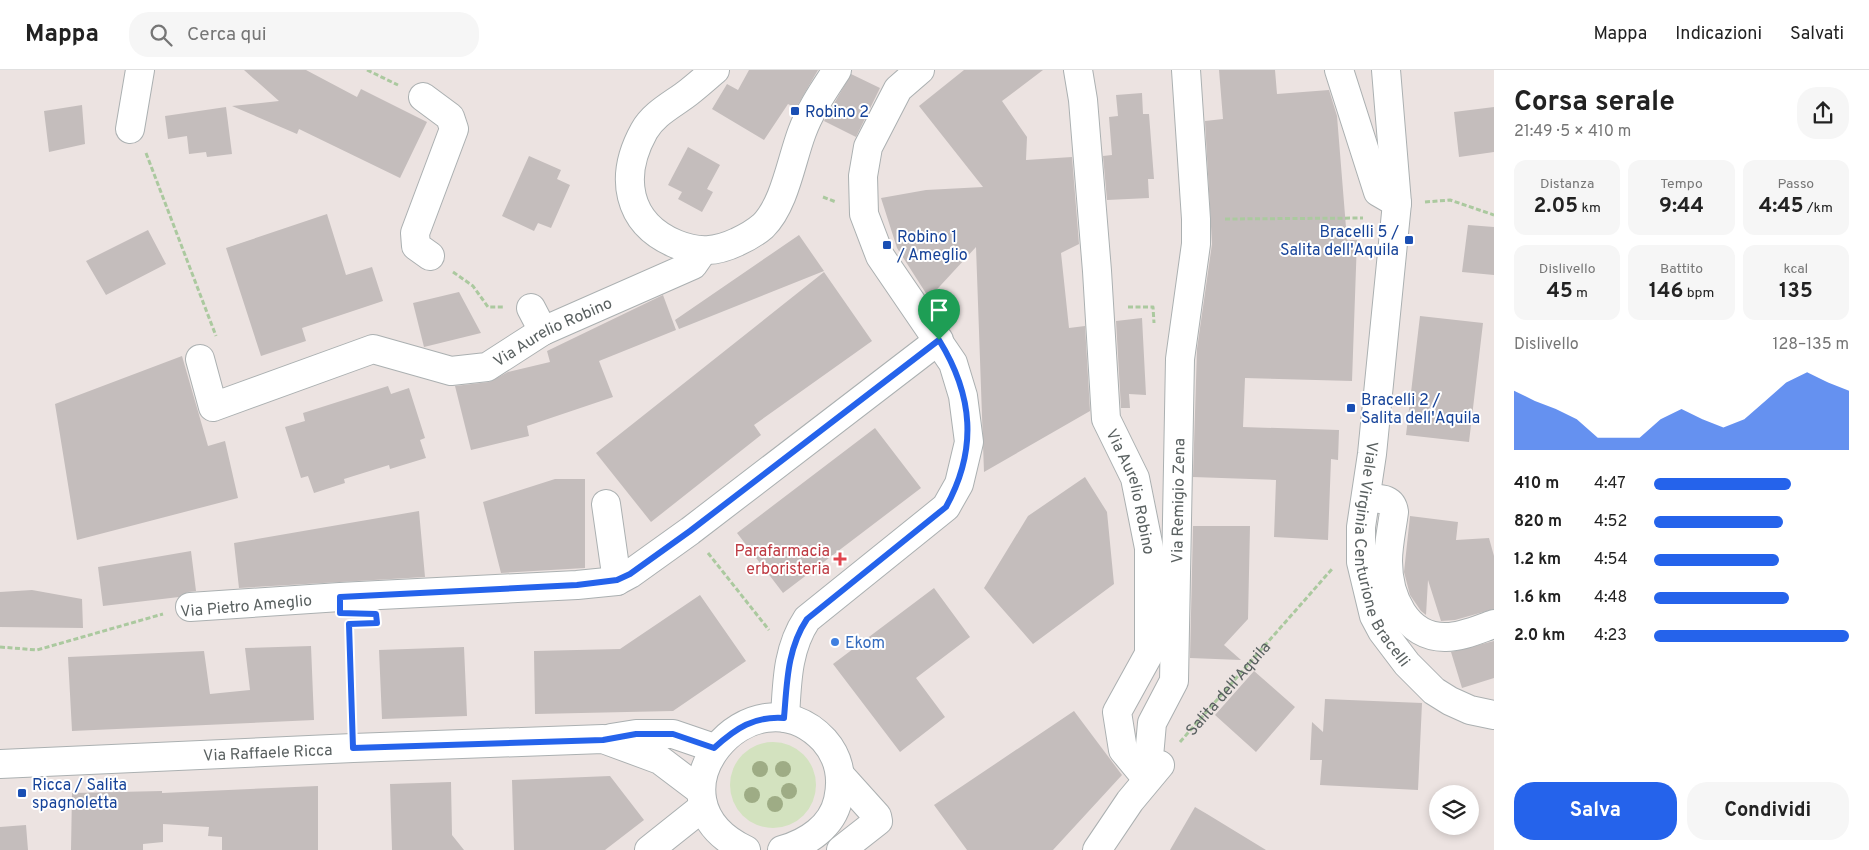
<!DOCTYPE html>
<html lang="it">
<head>
<meta charset="utf-8">
<style>
  :root { --surface:#fff; --page:#f6f6f6; --text:#222; --muted:#767676; --line:#e0e0e0; --accent:#2563eb }
  body { margin:0; font-family:Overpass,sans-serif; background:var(--page); color:var(--text); height:100vh; display:flex; flex-direction:column; font-size:19px; white-space:nowrap }
  * { box-sizing:border-box; margin:0 }
  p { font-size:16px; color:var(--muted) }
  .icon { flex:none; width:28px; height:28px; fill:none; stroke:currentColor; stroke-width:2; stroke-linecap:round; stroke-linejoin:round }
  .map { position:relative; flex:1; overflow:hidden }
  .sheet { display:flex; flex-direction:column; background:var(--surface); width:375px }
  .sheet>* { flex:none }
  .fabs { position:absolute; left:1429px; top:715px; display:grid; gap:10px }
  .fabs a { display:grid; place-items:center; width:50px; height:50px; border-radius:50%; background:var(--surface); box-shadow:0 2px 8px #0003; font-size:25px }
  .pin { position:absolute; display:grid; place-items:center; width:42px; height:42px; color:#fff; margin:-51px -21px; border-radius:50% 50% 50% 0; rotate:-45deg; box-shadow:0 0 5px #0007 }
  .pin .icon { rotate:45deg }
  .round { display:grid; place-items:center; flex:none; width:52px; height:52px; border-radius:20px; background:var(--page) }
  .headline { display:flex; align-items:center; justify-content:space-between; height:85px; padding:0 20px }
  h1 { font-size:28px; font-weight:700; line-height:38px }
  .stats { display:grid; grid-template-columns:repeat(3,1fr); gap:8px; height:85px; padding:5px 20px }
  .stats div { display:grid; align-content:center; border-radius:12px; background:var(--page); text-align:center }
  .stats b { font-size:21px; font-weight:700 }
  .stats small { font-size:14px; font-weight:400 }
  .stats p { font-size:14px }
  .chart { height:140px; padding:10px 20px }
  .chart p { display:flex; justify-content:space-between }
  .chart svg { width:100%; height:90px; margin-top:5px; fill:var(--accent); opacity:.7 }
  .action { display:flex; gap:10px; margin-top:auto; padding:10px 20px }
  .action a { flex:1; height:58px; border-radius:20px; background:var(--accent); color:#fff; font-size:20px; font-weight:700; line-height:58px; text-align:center }
  .action a+a { background:var(--page); color:var(--text) }
  ul { padding:0 20px; list-style:none; font-size:16px }
  li { display:grid; grid-template-columns:80px 60px 1fr; align-items:center; height:38px }
  li i { height:12px; border-radius:6px; background:var(--accent) }
  header { display:flex; align-items:center; gap:30px; box-sizing:border-box; height:70px; padding:0 25px; background:var(--surface); border-bottom:1px solid var(--line) }
  header strong { font-size:24px }
  nav { display:flex; gap:28px; margin-inline-start:auto; font-size:18px }
  .search { width:350px; height:45px; background:var(--page); display:flex; align-items:center; gap:12px; box-sizing:border-box; padding:0 18px; border-radius:20px; color:var(--muted); font-size:19px }
  main { display:flex; flex:1; min-height:0 }
  .map>svg:first-child { display:block }
</style>
</head>
<body>
<header>
<strong>Mappa</strong>
<div class="search"><svg class="icon" aria-label="search" viewBox="0 0 24 24"><circle cx="10" cy="10" r="6"/><path d="M15 15l6 6"/></svg>Cerca qui</div>
<nav><a>Mappa</a><a>Indicazioni</a><a>Salvati</a></nav>
</header>
<main>
<div class="map">
<svg width="1494" height="780" viewBox="0 0 1494 780">
  <rect width="100%" height="100%" fill="#ece3e1"/>
  <path fill="#d3e2bf" d="M730 715a43 43 0 1 1 86 0a43 43 0 1 1-86 0Z"/>
  <path fill="#c4bdbc" d="M244 0H306L357 27 361 19 427 52 400 108 299 59 297 64 232 36 279 31Z
    M749 0H818L796 38 788 34 764 70 712 39 727 14 738 20Z
    M964 0H1043L1002 31 1027 67 1026 90 1072 87 1079 174 1061 183 1069 258 1085 256 1090 341 984 402 976 177 929 228 897 178 881 128 926 120 983 117 919 36Z
    M1219 0H1275L1277 24 1329 20 1337 46 1347 170H1357L1352 311 1245 308 1243 357 1339 360 1338 390 1331 389 1328 470 1274 467 1276 410 1193 407 1197 279 1212 174 1205 51 1223 49Z
    M851 4 880 18 856 67 824 51Z
    M1142 23 1143 44H1149L1154 109H1148L1149 128 1107 130 1103 86 1112 85 1109 47 1118 46 1116 25Z
    M82 35 85 74 49 82 44 41Z
    M226 37 232 84 207 87 206 82 189 84 187 66 168 69 165 46Z
    M1494 37V82L1459 87 1454 42Z
    M688 77 720 95 707 119 713 122 702 142 678 129 682 122 668 115Z
    M529 86 561 100 557 109 570 115 551 158 538 153 534 161 502 146Z
    M327 144 346 205 372 197 383 231 302 258 306 271 261 286 226 178Z
    M1468 155 1494 157V205L1462 202Z
    M148 160 166 194 106 225 86 191Z
    M799 165 824 201 679 259 675 250Z
    M824 202 872 271 754 355 761 365 651 452 596 383Z
    M459 222 481 263 424 277 413 233Z
    M663 225 676 260 599 291 613 327 527 356 529 366 471 380 455 316 489 312 508 302 550 292 547 281Z
    M1420 246 1483 253 1469 372 1406 365Z
    M1142 248 1146 325 1129 324 1130 338H1121L1116 251Z
    M182 286 208 376 225 371 238 428 77 470 55 334Z
    M388 316 391 324 409 318 425 368 420 370 426 388 390 399 389 395 344 409 345 413 314 423 308 406 301 408 285 357 305 351 303 343Z
    M875 358 921 418 783 523 737 463Z
    M1085 407 1107 442 1114 514 1033 574 984 518 1028 446Z
    M555 409H585V498L501 503 483 432Z
    M419 441 425 507 239 518 234 473Z
    M1410 446 1458 452 1456 470 1489 468 1494 486V539L1455 550 1441 551 1428 510 1426 545 1421 541 1410 525 1404 502Z
    M1193 456H1250L1248 549 1224 575 1241 590 1190 588Z
    M191 481 196 521 188 522 179 527 103 536 98 497Z
    M934 518 970 567 916 608 945 647 900 682 833 594Z
    M32 520 82 529 83 558 0 557V522Z
    M700 525 746 591 673 641 535 644 534 581 620 579Z
    M1494 571V608L1462 618 1451 582Z
    M311 576 314 650 72 661 68 587 204 581 210 624 250 620 245 578Z
    M464 577 467 646 382 649 379 580Z
    M1254 601 1295 637 1256 682 1215 645Z
    M1325 629 1422 633 1418 720 1320 715 1322 690H1310L1312 652 1323 662Z
    M1074 641 1122 705 1053 780H967L934 735Z
    M610 706 644 750 605 780H514L512 710Z
    M451 712 452 765 464 780H392L390 714Z
    M318 716V780H222V767L208 766 209 757 163 754V772L143 774V780H71L72 723 162 721V723Z
    M1195 737 1207 744 1266 780H1170Z
    M26 755 28 780H0V757Z"/>
  <g fill="none" stroke-linecap="round" stroke-linejoin="round">
    <defs>
      <g id="minor">
        <path d="M715 0C707 7 698 15 689 22 674 34 654 43 644 61 619 106 626 153 676 174 698 183 716 182 737 172 746 168 756 162 763 156 785 134 791 91 802 62 810 40 824 20 837 0"/>
        <path id="s2" d="M1078 0 1083 30 1097 201 1106 349 1135 408 1149 478V584L1117 642 1123 680 1147 709"/>
        <path d="M1339 0 1378 122 1397 133"/>
        <path id="s3" d="M1386 0 1397 133 1372 384 1361 457V492L1374 546 1382 561 1407 594 1434 621 1450 631 1470 640 1494 645"/>
        <path d="M423 27 450 47 454 59 415 163 416 176 430 186"/>
        <path d="M130 59 140 0"/>
        <path d="M531 238 543 261"/>
        <path id="s4" d="M200 289 213 337 373 279 451 301 487 297 543 261 693 195 702 182"/>
        <path d="M1366 428C1379 429 1392 427 1394 442 1392 458 1388 475 1388 491 1388 526 1406 568 1446 567 1462 567 1479 559 1494 554"/>
        <path d="M606 434 617 511"/>
        <path d="M190 537 340 527 577 515 617 511 630 504 690 461 939 270"/>
        <path d="M785 648C787 613 787 579 807 549L946 437 959 414 969 372 963 326 953 293 880 186 864 144 863 106 868 77 898 19 920 0"/>
        <path d="M611 668 636 664H673L714 678"/>
        <path id="s5" d="M0 694 353 678 603 669 660 690 701 721"/>
        <path d="M841 706 877 746 878 751 841 780"/>
        <path id="s6" d="M1147 709 1152 653 1174 611 1180 289 1196 174V149L1186 0"/>
        <path d="M649 780 703 737"/>
        <path d="M746 780C637 728 753 594 824 670 839 687 843 708 838 730 832 757 807 773 782 780"/>
        <path d="M1097 780 1130 731 1160 695"/>
      </g>
    </defs>
    <use href="#minor" stroke="#abb0b1" stroke-width="30"/>
    <g stroke="#abc99f" stroke-width="3" stroke-dasharray="5 2.5" stroke-linecap="butt">
      <path d="M367 0 398 15"/>
      <path d="M146 83 216 266"/>
      <path d="M823 127 836 132"/>
      <path d="M1425 132 1450 130 1494 145"/>
      <path d="M1225 149 1363 148"/>
      <path d="M453 202 473 216 488 237H504"/>
      <path d="M1128 237H1153L1154 253"/>
      <path d="M708 483 769 560"/>
      <path d="M349 556 352 649"/>
      <path d="M0 577 37 580 163 544"/>
      <path id="s1" d="M1180 672 1332 499"/>
    </g>
    <use href="#minor" stroke="#fff" stroke-width="28"/>
  </g>
  <g fill="#9eac85">
    <circle cx="760" cy="699" r="8"/>
    <circle cx="783" cy="699" r="8"/>
    <circle cx="789" cy="721" r="8"/>
    <circle cx="752" cy="725" r="8"/>
    <circle cx="775" cy="734" r="8"/>
  </g>
  <g fill="none" stroke-linecap="round" stroke-linejoin="round">
    <defs>
      <path id="route" d="M939 270C973 325 978 379 946 437L807 549C787 579 787 613 784 648 754 646 736 658 714 678L673 664H636L603 670 353 678 349 554 377 553 376 544 340 543V527L577 515 617 510 630 504 690 461Z"/>
    </defs>
    <use href="#route" stroke="#fff" stroke-width="10"/>
    <use href="#route" stroke="#2563eb" stroke-width="6"/>
  </g>
  <g fill="#1a4fb4" stroke="#fff" stroke-width="2">
    <rect x="790" y="36" width="10" height="10" rx="2.5"/>
    <rect x="1404" y="165" width="10" height="10" rx="2.5"/>
    <rect x="882" y="170" width="10" height="10" rx="2.5"/>
    <rect x="1346" y="333" width="10" height="10" rx="2.5"/>
    <rect x="17" y="718" width="10" height="10" rx="2.5"/>
  </g>
  <path fill="#e0444e" stroke="#fff" stroke-width="2" d="M837.5 481.5h5v5h5v5h-5v5h-5v-5h-5v-5h5z"/>
  <circle fill="#3f7fe0" stroke="#fff" stroke-width="2" cx="835" cy="572" r="5"/>
  <g text-anchor="middle" stroke-width="4" stroke-linejoin="round" paint-order="stroke">
    <g font-size="16" fill="#164399" stroke="#fff" text-anchor="start">
      <text x="805" y="47">Robino 2</text>
      <text x="1399" y="167" text-anchor="end">Bracelli 5 /<tspan x="1399" dy="18">Salita dell'Aquila</tspan></text>
      <text x="897" y="172">Robino 1<tspan x="897" dy="18">/ Ameglio</tspan></text>
      <text x="1361" y="335">Bracelli 2 /<tspan x="1361" dy="18">Salita dell'Aquila</tspan></text>
      <text x="32" y="720">Ricca / Salita<tspan x="32" dy="18">spagnoletta</tspan></text>
    </g>
    <g font-size="16" fill="#5a6161" stroke="#fff">
      <text dy="6" stroke="none"><textPath href="#s4" startOffset="412">Via Aurelio Robino</textPath></text>
      <text dy="6" stroke="none"><textPath href="#s2" startOffset="428">Via Aurelio Robino</textPath></text>
      <text dy="6" stroke="none"><textPath href="#s6" startOffset="284">Via Remigio Zena</textPath></text>
      <text dy="6" stroke="none"><textPath href="#s3" startOffset="491">Viale Virginia Centurione Bracelli</textPath></text>
      <text transform="translate(246 535) rotate(-5)" y="6">Via Pietro Ameglio</text>
      <text dy="6" stroke="none"><textPath href="#s1" startOffset="72">Salita dell'Aquila</textPath></text>
      <text dy="6" stroke="none"><textPath href="#s5" startOffset="268">Via Raffaele Ricca</textPath></text>
    </g>
    <g font-size="16" fill="#be3a42" stroke="#fff" text-anchor="end">
      <text x="830" y="486">Parafarmacia<tspan x="830" dy="18">erboristeria</tspan></text>
    </g>
    <g font-size="16" fill="#366cbe" stroke="#fff" text-anchor="start">
      <text x="845" y="578">Ekom</text>
    </g>
  </g>
</svg>
<div class="fabs">
<a><svg class="icon" aria-label="layers" viewBox="0 0 24 24"><path d="M12 4l9 5-9 5-9-5zM3 14l9 5 9-5"/></svg></a>
</div>
<div class="pin" style="left:939px;top:270px;background:#1e9e55"><svg class="icon" aria-label="arrive" viewBox="0 0 24 24"><path d="M6 21V4h12l-3 4 3 4H6"/></svg></div>
</div>
<section class="sheet">
<div class="headline"><div><h1>Corsa serale</h1><p>21:49 · 5 × 410 m</p></div><a class="round"><svg class="icon" aria-label="share" viewBox="0 0 24 24"><path d="M12 15V3M7 8l5-5 5 5M5 13v7h14v-7"/></svg></a></div>
<div class="stats">
<div><p>Distanza</p><b>2.05<small> km</small></b></div>
<div><p>Tempo</p><b>9:44</b></div>
<div><p>Passo</p><b>4:45<small> /km</small></b></div>
</div>
<div class="stats">
<div><p>Dislivello</p><b>45<small> m</small></b></div>
<div><p>Battito</p><b>146<small> bpm</small></b></div>
<div><p>kcal</p><b>135</b></div>
</div>
<div class="chart"><p><span>Dislivello</span>128–135 m</p>
<svg viewBox="0 0 160 44" preserveAspectRatio="none"><path d="M0 44V15L10 20L20 24L30 29L40 38L50 38L60 38L70 29L80 24L90 29L100 33L110 29L120 20L130 11L140 6L150 11L160 15V44z"/></svg>
</div>
<ul>
<li><b>410 m</b>4:47<i style="width:70%"></i></li>
<li><b>820 m</b>4:52<i style="width:66%"></i></li>
<li><b>1.2 km</b>4:54<i style="width:64%"></i></li>
<li><b>1.6 km</b>4:48<i style="width:69%"></i></li>
<li><b>2.0 km</b>4:23<i style="width:100%"></i></li>
</ul>
<div class="action"><a>Salva</a><a>Condividi</a></div>
</section>
</main>
</body>
</html>
